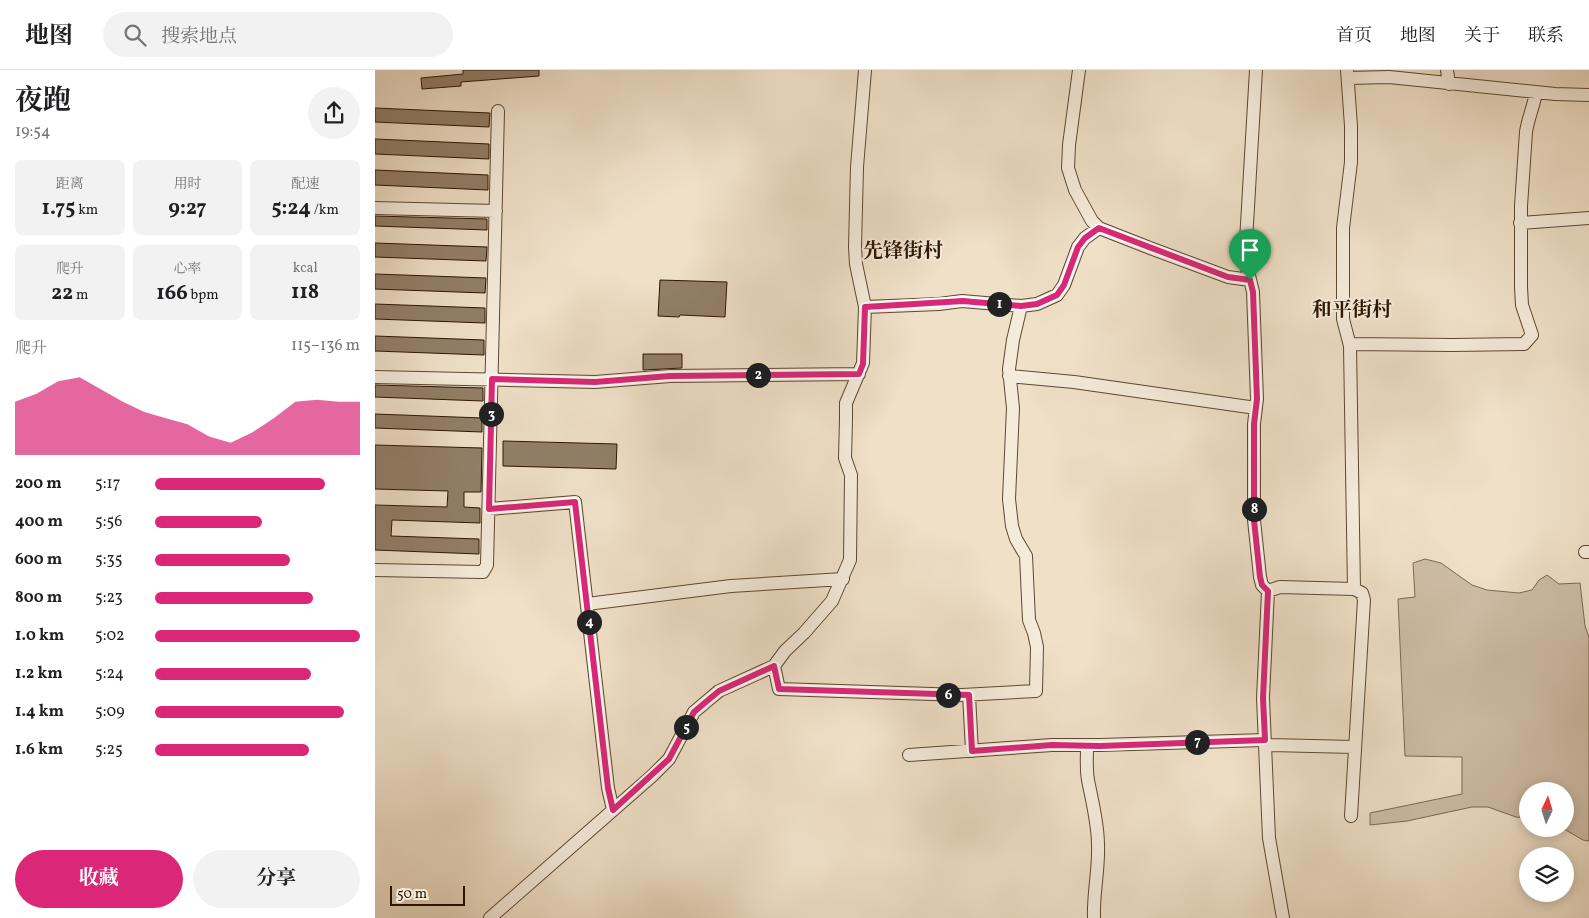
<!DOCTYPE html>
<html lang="zh">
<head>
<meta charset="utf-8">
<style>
  :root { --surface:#fff; --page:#f2f2f2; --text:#202124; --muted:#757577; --line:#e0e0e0; --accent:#db2777 }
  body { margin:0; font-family:Vollkorn,"Noto Serif SC",serif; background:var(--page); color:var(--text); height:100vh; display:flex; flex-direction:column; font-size:19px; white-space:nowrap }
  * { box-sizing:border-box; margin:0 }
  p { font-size:16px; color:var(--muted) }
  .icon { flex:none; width:28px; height:28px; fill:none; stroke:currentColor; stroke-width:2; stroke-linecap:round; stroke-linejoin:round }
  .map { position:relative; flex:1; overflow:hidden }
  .side { display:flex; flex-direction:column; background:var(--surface); width:375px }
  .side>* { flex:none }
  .needle { width:32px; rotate:4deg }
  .fabs { position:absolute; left:1144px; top:712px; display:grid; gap:10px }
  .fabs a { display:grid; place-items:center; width:55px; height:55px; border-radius:50%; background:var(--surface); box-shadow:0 2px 12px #0003; font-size:25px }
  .scale { position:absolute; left:15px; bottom:12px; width:75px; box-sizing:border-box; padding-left:5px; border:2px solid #2e1500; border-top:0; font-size:14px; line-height:18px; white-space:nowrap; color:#2e1500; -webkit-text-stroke:4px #f5ebdb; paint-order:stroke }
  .pin { position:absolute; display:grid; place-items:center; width:42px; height:42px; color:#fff; margin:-51px -21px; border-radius:50% 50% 50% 0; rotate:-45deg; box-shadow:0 0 5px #0007 }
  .pin .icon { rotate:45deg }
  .km { position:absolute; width:25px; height:25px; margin:-12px; border-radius:50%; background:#222; color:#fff; font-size:14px; line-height:25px; text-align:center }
  .round { display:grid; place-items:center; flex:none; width:52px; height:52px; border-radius:26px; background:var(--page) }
  .head { display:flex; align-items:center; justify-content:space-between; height:85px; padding:0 15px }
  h1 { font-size:28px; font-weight:700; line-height:38px }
  .figures { display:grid; grid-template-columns:repeat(3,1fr); gap:8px; height:85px; padding:5px 15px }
  .figures div { display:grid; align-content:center; border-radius:8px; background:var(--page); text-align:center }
  .figures b { font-size:21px; font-weight:700 }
  .figures small { font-size:14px; font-weight:400 }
  .figures p { font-size:14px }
  .chart { height:140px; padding:10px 15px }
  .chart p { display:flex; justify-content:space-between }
  .chart svg { width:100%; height:90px; margin-top:5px; fill:var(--accent); opacity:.7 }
  .button { display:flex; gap:10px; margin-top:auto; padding:10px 15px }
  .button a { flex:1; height:58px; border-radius:30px; background:var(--accent); color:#fff; font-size:20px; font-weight:700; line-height:58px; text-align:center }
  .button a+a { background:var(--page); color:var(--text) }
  ul { padding:0 15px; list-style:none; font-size:16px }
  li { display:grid; grid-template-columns:80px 60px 1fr; align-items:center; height:38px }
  li i { height:12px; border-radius:6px; background:var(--accent) }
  header { display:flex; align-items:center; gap:30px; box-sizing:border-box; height:70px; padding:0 25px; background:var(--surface); border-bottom:1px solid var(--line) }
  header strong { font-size:24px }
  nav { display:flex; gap:28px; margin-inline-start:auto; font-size:18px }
  .search { width:350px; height:45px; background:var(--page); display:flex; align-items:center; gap:12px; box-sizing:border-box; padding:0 18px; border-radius:28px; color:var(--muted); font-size:19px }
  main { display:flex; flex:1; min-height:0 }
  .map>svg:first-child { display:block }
</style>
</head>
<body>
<header>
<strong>地图</strong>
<div class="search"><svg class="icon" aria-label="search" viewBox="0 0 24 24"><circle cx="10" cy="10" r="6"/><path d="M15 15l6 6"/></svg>搜索地点</div>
<nav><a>首页</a><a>地图</a><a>关于</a><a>联系</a></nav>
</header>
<main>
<section class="side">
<div class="head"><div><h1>夜跑</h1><p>19:54</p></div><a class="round"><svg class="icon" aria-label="share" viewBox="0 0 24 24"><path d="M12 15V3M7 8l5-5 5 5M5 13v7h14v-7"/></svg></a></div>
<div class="figures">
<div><p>距离</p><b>1.75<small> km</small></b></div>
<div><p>用时</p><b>9:27</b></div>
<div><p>配速</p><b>5:24<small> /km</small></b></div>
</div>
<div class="figures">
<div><p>爬升</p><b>22<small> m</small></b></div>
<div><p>心率</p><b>166<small> bpm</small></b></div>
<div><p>kcal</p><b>118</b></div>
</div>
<div class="chart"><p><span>爬升</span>115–136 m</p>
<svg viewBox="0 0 160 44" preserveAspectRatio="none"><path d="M0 44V18L10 14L20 8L30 6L40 12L50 18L60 23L70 26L80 29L90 35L100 38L110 33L120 26L130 18L140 17L150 18L160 18V44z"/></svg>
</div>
<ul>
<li><b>200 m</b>5:17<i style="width:83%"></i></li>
<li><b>400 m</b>5:56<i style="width:52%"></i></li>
<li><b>600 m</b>5:35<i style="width:66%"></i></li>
<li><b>800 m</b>5:23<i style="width:77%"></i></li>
<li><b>1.0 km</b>5:02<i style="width:100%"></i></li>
<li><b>1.2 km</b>5:24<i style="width:76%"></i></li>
<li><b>1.4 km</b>5:09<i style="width:92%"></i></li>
<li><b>1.6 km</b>5:25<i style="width:75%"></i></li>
</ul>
<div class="button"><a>收藏</a><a>分享</a></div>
</section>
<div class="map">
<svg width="1214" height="848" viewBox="0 0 1214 848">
  <rect width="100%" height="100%" fill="#efe0c8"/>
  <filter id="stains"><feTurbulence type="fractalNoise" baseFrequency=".004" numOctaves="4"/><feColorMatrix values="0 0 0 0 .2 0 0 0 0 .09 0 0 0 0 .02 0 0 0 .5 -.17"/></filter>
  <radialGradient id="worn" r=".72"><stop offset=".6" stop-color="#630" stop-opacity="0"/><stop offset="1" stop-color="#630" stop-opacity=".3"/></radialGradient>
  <path fill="#cebda6" stroke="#7e6953" d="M1050 489 1066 493 1097 515 1112 520 1144 523 1157 520 1164 510 1172 505 1184 514 1205 513 1210 556 1214 567V771L1208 770 1189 759 1190 721H1152V748L1141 747 1113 737H1097L1032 751 995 755V743L1087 724V687L1030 686 1023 529 1040 527 1038 493Z"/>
  <path fill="#927f68" stroke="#2e1500" d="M88 0H164V6L86 12V16L47 19 46 8 88 4Z
    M0 38 115 43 114 57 0 52Z
    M0 69 114 74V89L0 84Z
    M0 100 113 105V120L0 115Z
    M0 146 112 149V160L0 156Z
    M0 173 112 177 111 191 0 187Z
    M0 204 111 208 110 223 0 219Z
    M285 210 352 212 350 247 305 245 304 247 283 246Z
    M0 234 110 238V253L0 249Z
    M0 266 109 270V285L0 281Z
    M268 284H307V298L268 300Z
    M0 315 108 318V331L0 327Z
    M0 344 107 348V362L0 358Z
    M128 371 242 374 241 399 128 396Z
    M0 375 107 378 106 422H89V437L105 438V453L17 450 16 466 104 469V484L0 480V435L72 437 73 421 0 419Z"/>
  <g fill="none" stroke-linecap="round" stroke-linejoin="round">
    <defs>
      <path id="minor" d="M704 0 694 75 693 98 700 120 717 151 724 158 775 178 853 207 875 210
        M881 0 871 171 872 197 878 222 882 329 879 354V450L885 507 887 515 893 521 888 628 894 768 908 848
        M972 0 976 56V92L968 158V249L975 276 979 519
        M1072 0 1074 14
        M973 8 1014 7 1180 24 1214 25
        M0 138 121 141
        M1145 153 1214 148
        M490 237 564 234 587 231 646 236 662 234 682 225 689 215 703 177 710 168 724 158
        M975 274 1077 275 1149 274 1157 265 1147 235 1146 217V136L1151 62C1153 48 1159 36 1161 22
        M634 306 699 312 881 338
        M0 307 220 312 295 306 484 304
        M114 439 200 432 233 718 238 740
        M1210 482H1214
        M0 500 108 502 112 495 123 41
        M893 521 905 517 979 519 987 523 989 530 976 746
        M212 534 356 516 468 509
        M399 596 404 619 587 625 661 621 662 577 659 563 654 550 651 486 641 469 637 456 634 429 638 338 634 299 638 270 646 236
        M594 625 597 681
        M712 675C712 687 711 699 713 710 717 731 723 753 723 775 724 800 718 823 719 848
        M890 675 979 677
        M534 685 677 675H725L890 670
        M115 848 277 706 294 689 319 642 332 631 344 621 399 596 410 581 429 563 457 531 475 490 476 405 470 388 471 349V333L488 293 490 237 481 194 480 177 482 97 490 0"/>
    </defs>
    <use href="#minor" stroke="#5e4832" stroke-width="14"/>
    <use href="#minor" stroke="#f5ebdb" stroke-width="12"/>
  </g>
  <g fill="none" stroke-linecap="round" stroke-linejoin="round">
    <defs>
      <path id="route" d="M724 158 853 207 875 210 878 222 882 329 879 354V450L885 507 887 515 893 521 888 628 890 670 725 676 677 675 597 681 594 625 404 619 399 596 344 621 332 631 319 642 294 689 238 740 233 718 200 432 114 439 117 309 220 312 295 306 484 304 488 294 490 237 588 231 646 236 662 234 682 225 689 215 703 177 710 168Z"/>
    </defs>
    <use href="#route" stroke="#fff" stroke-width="10"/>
    <use href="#route" stroke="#db2777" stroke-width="6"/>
  </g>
  <g text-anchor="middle" stroke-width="4" stroke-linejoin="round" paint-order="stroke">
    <g font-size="20" font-weight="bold" fill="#2e1500" stroke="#f5ebdb">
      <text x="528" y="187">先锋街村</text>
      <text x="977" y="246">和平街村</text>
    </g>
  </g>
  <rect width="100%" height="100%" filter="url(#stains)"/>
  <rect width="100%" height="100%" fill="url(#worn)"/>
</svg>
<div class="fabs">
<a><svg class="needle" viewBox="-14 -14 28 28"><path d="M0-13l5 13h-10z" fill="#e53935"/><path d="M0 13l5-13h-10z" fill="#757577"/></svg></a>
<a><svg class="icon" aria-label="layers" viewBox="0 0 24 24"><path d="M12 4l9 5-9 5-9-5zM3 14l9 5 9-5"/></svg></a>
</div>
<div class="scale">50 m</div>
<div class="pin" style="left:875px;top:210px;background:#1e9e55"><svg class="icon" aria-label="arrive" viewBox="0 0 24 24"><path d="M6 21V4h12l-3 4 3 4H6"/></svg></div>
<b class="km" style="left:624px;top:234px">1</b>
<b class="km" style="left:383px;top:305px">2</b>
<b class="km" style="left:116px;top:344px">3</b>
<b class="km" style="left:214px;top:552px">4</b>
<b class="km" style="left:311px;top:657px">5</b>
<b class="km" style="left:573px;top:625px">6</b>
<b class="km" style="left:822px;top:672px">7</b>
<b class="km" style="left:879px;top:439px">8</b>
</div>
</main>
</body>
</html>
